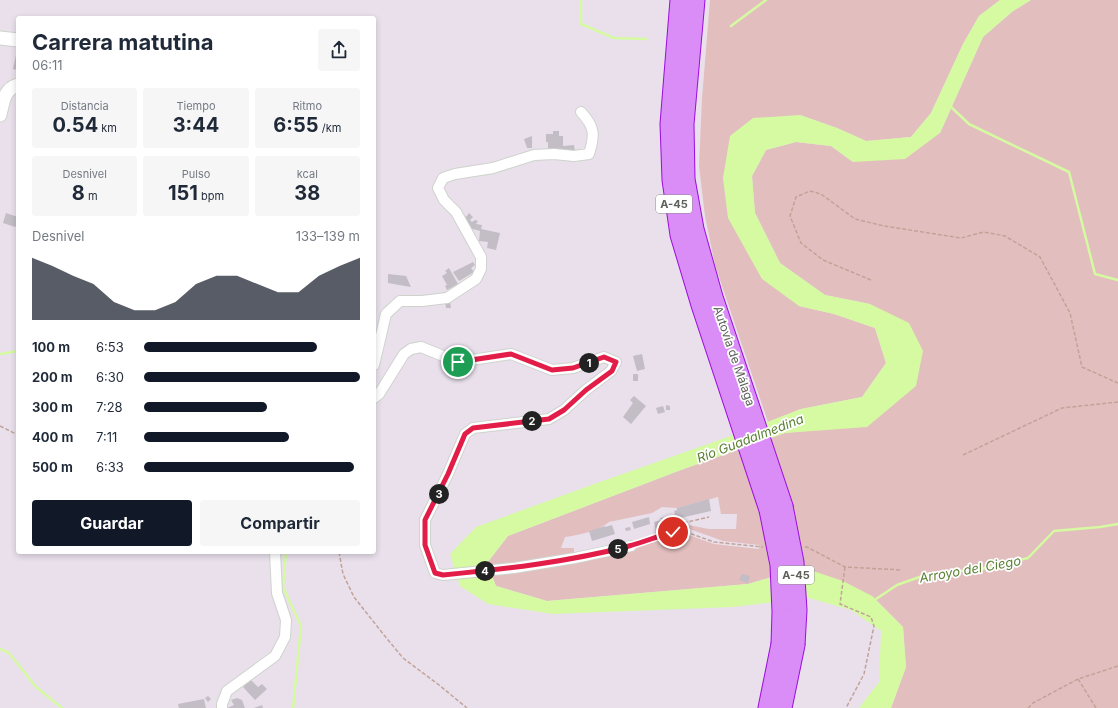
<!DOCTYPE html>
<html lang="es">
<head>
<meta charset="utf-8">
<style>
  :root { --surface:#fff; --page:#f6f6f7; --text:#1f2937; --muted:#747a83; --accent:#111827 }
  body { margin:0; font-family:Inter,sans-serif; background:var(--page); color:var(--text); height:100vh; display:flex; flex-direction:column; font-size:15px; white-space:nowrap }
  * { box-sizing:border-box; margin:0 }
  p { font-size:13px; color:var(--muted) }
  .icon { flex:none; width:22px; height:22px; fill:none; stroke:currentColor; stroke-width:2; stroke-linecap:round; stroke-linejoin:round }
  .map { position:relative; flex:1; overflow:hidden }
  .panel { position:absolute; left:16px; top:16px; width:360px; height:538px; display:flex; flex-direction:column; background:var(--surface); border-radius:4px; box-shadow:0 2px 6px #0003 }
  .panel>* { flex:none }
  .pin { position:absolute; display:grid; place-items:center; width:34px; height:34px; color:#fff; margin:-17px; border:2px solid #fff; border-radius:50%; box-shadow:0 1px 4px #0007 }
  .km { position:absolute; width:20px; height:20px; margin:-10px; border-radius:50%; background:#222; color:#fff; font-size:11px; line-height:20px; text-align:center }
  .round { display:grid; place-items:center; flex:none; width:42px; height:42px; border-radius:4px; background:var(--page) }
  .headline { display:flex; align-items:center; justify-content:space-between; height:68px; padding:0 16px }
  h1 { font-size:22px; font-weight:700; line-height:30px }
  .figures { display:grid; grid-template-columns:repeat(3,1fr); gap:6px; height:68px; padding:4px 16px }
  .figures div { display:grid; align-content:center; border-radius:4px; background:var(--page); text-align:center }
  .figures b { font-size:20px; font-weight:700 }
  .figures small { font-size:11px; font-weight:400 }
  .figures p { font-size:11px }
  .chart { height:112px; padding:8px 16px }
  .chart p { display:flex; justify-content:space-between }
  .chart svg { width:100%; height:72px; margin-top:4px; fill:var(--accent); opacity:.7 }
  .button { display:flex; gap:8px; margin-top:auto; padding:8px 16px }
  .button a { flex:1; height:46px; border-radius:4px; background:var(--accent); color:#fff; font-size:16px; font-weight:700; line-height:46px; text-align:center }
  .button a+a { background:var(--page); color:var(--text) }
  ul { padding:0 16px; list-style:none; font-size:13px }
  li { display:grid; grid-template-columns:64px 48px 1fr; align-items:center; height:30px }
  li i { height:10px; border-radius:5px; background:var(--accent) }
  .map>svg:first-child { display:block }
</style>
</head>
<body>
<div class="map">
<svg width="1118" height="708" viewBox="0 0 1118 708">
  <rect width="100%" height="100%" fill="#e9e0eb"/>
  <path fill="#e2bebe" d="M710 0H1000L979 16 963 44 931 113 911 137 866 141 837 128 800 115 723 177 799 306 834 314 875 328 886 363 862 397 801 409 768 422 715 265 705 216 699 166 702 99Z
    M1031 0H1118V708H891L906 667 903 627 872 596 772 577 748 584 547 601 496 586 491 574 626 549 675 535 686 534 714 544 759 549V545L723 541 687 528 688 525 709 529H736L737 514H721L718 497 677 508 662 507 652 513 609 522C598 531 579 535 565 537L561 548H574V555L489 567 487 563 508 536 681 470 785 433 823 429 915 386 870 304 825 295 780 263 755 213 752 176 766 150 796 142 831 146 853 162 940 133 983 37 1013 11Z"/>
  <path fill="#d5faa2" d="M1000 0H1031L1013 11 983 37 940 133 905 159 853 162 831 146 796 142 766 150 752 176 755 213 780 263 825 295 870 304 909 323 923 351 916 386 867 427 785 433 681 470 508 536 487 563 496 586 547 601 748 584 772 577 807 569 843 581 872 596 903 627 906 667 891 708H859L879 682 881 631 851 610 809 598 733 607 553 614 488 604 460 586 450 554 476 527 597 483 728 437 801 409 862 397 886 363 875 328 834 314 799 306 762 279 728 218 723 178 730 136 753 118 800 115 837 128 866 141 911 137 931 113 963 44 979 16Z"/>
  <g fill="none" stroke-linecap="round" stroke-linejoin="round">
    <path stroke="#d5faa2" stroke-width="2.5" d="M581 0V24L614 38 646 39
      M731 26 766 0
      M950 106 969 124 1069 172 1095 274 1118 280
      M0 354 18 351
      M286 552 283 587 301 626 293 708
      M873 601 897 585 928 574 981 569 1028 558 1054 531 1100 527 1118 524
      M0 649 9 653 36 687 62 708"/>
  </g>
  <path fill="#c3bdc6" d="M17 50 18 51V70L13 69Z
    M553 131H559V136H563V146L574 145 575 152H548V142H546V134H553Z
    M532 136V148H527L524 139Z
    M6 213 18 217 17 222 18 227 16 226 15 227 3 223Z
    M469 213 473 217 470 220 472 222 475 220 478 221 476 224 482 225 481 229 500 233 496 250 487 248 488 242 479 241 480 231 473 229 469 230 462 218 464 215 466 217Z
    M473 262 475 265 471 268 474 272 459 281 453 272Z
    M449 268 458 284 447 290 445 286 447 285 442 276 447 273 445 271Z
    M388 274 406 276 411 287 388 283Z
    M450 301 451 308H446L445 302Z
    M642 354 645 369 637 371 633 356Z
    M633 374H638V381H633Z
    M634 396 646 406 631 424 623 417 633 403 630 400Z
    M666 405 670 406V410H666Z
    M663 406 665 412 658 414 656 408Z
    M709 499 711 511 676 519 674 511 677 510V508Z
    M649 517 650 524 634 529 632 522Z
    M666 517V519L672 518 673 522 676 521 677 526 674 527 675 528 656 532 654 522 661 520 660 518Z
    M612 525 615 534 592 541 589 531 605 526V527Z
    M630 527 631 530 626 531 625 528Z
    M742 574 750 576 748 583 739 580Z
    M251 680 258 687 262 684 267 689 255 700 243 687Z
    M208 696 211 699 208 702 205 698Z
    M237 698 242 700 245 708H227L234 705 231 700Z
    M204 699 206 708H179L178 704Z
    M262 705 263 708H254Z"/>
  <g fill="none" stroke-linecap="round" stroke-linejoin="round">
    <defs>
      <path id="street" d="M374 365 386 314 400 301H422L447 298 476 279 481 269V257L456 212 444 200 438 188 443 178 455 174 493 168 534 155 554 154 574 156 589 154C595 135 595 127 581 112
        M374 398 379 394 404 354 411 349 421 347 458 362 511 354 552 370 573 368 604 357 616 362 611 371 586 390 564 410 549 419 473 428 465 434 448 474 425 520V545L435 573 443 575 514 568 575 558 631 546
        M222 708V704L227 691 275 656 285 637 286 620 277 593 275 552"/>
      <path id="secondary" d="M0 38 18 40
        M0 115C3 102 4 89 18 85"/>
      <path id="highway" d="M679 0 669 124 671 180 679 235 700 305 768 510
        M696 0 685 124 686 179 695 229 714 297 784 506
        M767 708 780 644
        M783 708 796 645"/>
    </defs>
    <use href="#street" stroke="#ced3cc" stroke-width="12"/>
    <use href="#secondary" stroke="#ced4cb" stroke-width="15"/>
    <use href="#highway" stroke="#9b0cdf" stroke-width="19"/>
    <path stroke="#c2a398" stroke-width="1.5" stroke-dasharray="4 2" stroke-linecap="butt" d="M871 280 823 260 801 243 790 216 796 197 810 191 821 194 855 219 884 226 961 238 984 232 1005 236 1040 257 1070 313 1082 367 1118 383
      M0 426 18 435
      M963 455 1062 408 1118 402
      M676 532 683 523 709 517
      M639 543 673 532H686L714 542 763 547
      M805 547H807L845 567 902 570
      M339 552 343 574 354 597 384 635 403 658 439 685 467 708
      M845 567 840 604 871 617 874 626 864 674 846 708
      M1078 679 1096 708
      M1028 708 1033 703 1078 679 1118 666"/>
    <use href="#street" stroke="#fff" stroke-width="10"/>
    <use href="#secondary" stroke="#fff" stroke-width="13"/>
    <use href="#highway" stroke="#da8cf7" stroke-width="17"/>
    <defs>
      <path id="highway-bridge" d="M784 506 795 562 798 610 796 645
        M768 510 779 565 781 612 780 644"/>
    </defs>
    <use href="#highway-bridge" stroke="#9b0cdf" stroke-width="19" stroke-linecap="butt"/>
    <use href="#highway-bridge" stroke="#da8cf7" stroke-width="17"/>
  </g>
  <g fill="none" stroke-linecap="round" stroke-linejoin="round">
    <defs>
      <path id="route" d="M458 362 511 354 552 370 573 368 604 357 616 362 612 371 586 390 564 410 549 419 473 428 465 434 448 474 425 520V545L435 573 443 575C506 569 568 562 629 546 644 542 658 536 673 532"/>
    </defs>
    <use href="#route" stroke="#fff" stroke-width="8"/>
    <use href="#route" stroke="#e11d48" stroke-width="5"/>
  </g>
  <g text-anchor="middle" stroke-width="3.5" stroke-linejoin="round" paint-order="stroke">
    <g fill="#fff" stroke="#8e908b" stroke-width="1">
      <rect x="656" y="195" width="36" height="18" rx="3"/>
      <rect x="778" y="566" width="36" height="18" rx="3"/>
    </g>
    <g font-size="11" font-weight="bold" fill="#5d6159">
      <text x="674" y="208">A-45</text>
      <text x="796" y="579">A-45</text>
    </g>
    <g font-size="12" fill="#5d6159" stroke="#fff">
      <text transform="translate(734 356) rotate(71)" y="4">Autovía de Málaga</text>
    </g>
    <g font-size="13" font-style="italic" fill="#5a8034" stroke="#fff">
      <text transform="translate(750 438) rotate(-21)" y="5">Río Guadalmedina</text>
      <text transform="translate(970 569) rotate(-10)" y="5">Arroyo del Ciego</text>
    </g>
  </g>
</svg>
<div class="pin" style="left:458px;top:362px;background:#1e9e55"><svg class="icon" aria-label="arrive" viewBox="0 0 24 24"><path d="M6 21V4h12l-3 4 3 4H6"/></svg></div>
<div class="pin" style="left:673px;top:532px;background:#d93025"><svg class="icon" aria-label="check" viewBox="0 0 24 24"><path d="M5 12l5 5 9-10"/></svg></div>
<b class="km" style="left:589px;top:363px">1</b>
<b class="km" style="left:532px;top:421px">2</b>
<b class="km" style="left:439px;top:494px">3</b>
<b class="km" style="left:485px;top:571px">4</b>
<b class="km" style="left:618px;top:549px">5</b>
<section class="panel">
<div class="headline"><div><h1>Carrera matutina</h1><p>06:11</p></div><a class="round"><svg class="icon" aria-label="share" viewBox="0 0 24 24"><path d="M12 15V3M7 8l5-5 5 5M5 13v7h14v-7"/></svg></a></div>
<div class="figures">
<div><p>Distancia</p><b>0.54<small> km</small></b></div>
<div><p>Tiempo</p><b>3:44</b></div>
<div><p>Ritmo</p><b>6:55<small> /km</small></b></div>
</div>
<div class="figures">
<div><p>Desnivel</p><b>8<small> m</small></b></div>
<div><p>Pulso</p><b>151<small> bpm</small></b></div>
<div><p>kcal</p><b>38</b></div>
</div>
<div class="chart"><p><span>Desnivel</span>133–139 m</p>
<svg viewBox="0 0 160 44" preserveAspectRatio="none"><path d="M0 44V6L10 11L20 17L30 22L40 33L50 38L60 38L70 33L80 22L90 17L100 17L110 22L120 27L130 27L140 17L150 11L160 6V44z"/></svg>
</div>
<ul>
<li><b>100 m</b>6:53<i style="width:80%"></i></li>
<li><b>200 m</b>6:30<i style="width:100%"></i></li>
<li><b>300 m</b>7:28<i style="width:57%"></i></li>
<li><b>400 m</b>7:11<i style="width:67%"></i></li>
<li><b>500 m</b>6:33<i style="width:97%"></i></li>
</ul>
<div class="button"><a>Guardar</a><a>Compartir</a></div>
</section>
</div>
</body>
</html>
